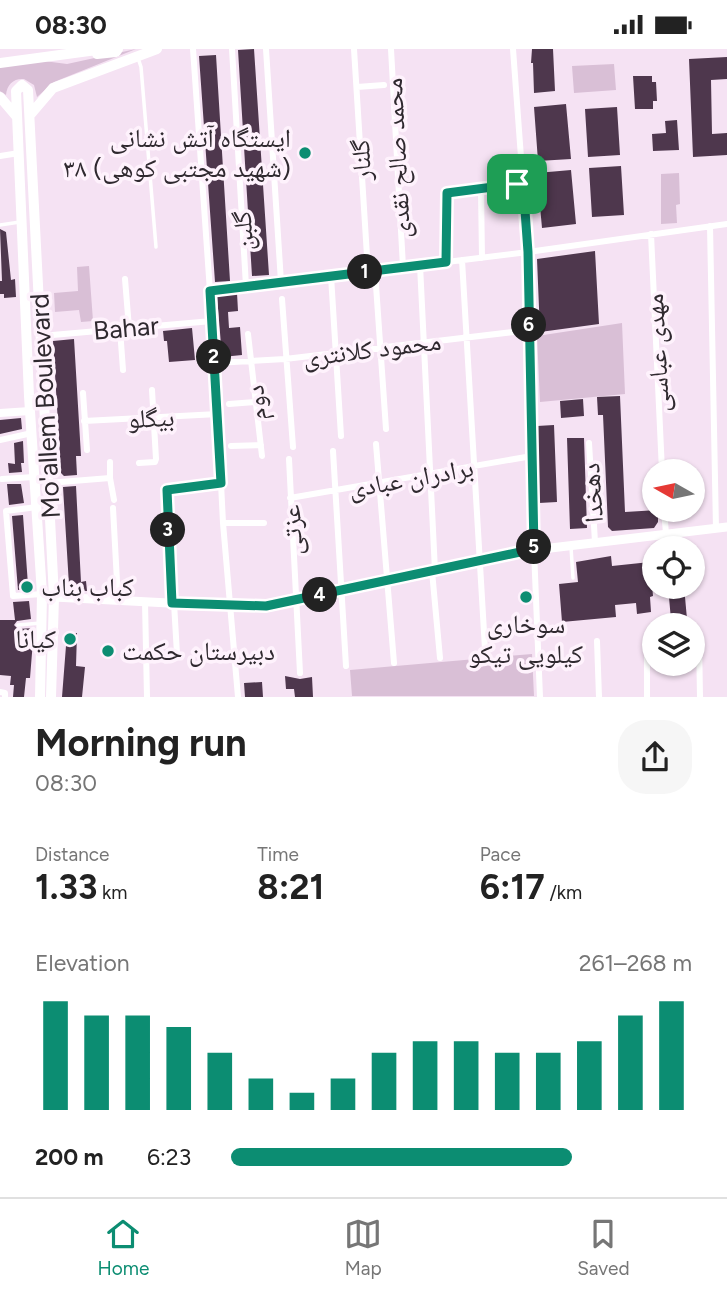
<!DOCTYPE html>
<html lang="en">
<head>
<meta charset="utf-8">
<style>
  :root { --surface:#fff; --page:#f6f6f6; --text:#222; --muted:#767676; --line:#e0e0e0; --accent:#0c8d72 }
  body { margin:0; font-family:Figtree,"Noto Naskh Arabic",sans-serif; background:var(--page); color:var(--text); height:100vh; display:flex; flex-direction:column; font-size:26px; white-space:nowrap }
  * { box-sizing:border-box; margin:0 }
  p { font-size:23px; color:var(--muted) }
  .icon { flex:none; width:38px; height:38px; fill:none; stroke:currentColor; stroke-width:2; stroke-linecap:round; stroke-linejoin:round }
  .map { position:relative; height:648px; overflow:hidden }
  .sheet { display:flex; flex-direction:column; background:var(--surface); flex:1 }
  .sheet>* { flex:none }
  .needle { width:46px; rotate:279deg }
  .buttons { position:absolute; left:642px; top:410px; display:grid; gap:14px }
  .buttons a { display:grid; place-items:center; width:63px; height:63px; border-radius:50%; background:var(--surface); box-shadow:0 2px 5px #0004; font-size:35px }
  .pin { position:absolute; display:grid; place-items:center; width:60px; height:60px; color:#fff; margin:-30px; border-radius:14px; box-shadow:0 4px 10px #0006 }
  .km { position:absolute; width:35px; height:35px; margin:-18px; border-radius:50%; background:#222; color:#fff; font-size:19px; line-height:35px; text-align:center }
  .round { display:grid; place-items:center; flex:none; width:74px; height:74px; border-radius:28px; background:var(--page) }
  .summary { display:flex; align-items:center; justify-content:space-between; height:119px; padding:0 35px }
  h1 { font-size:38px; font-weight:700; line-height:52px }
  .metrics { display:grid; grid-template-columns:repeat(3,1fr); gap:10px; height:119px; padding:7px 35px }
  .metrics div { display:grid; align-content:center }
  .metrics b { font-size:35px; font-weight:700 }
  .metrics small { font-size:19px; font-weight:400 }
  .metrics p { font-size:19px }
  .chart { height:196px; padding:14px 35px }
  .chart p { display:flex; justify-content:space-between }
  .chart svg { width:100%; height:126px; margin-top:7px; stroke:var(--accent); stroke-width:6 }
  ul { padding:0 35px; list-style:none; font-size:23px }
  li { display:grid; grid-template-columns:112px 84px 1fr; align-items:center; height:52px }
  li i { height:18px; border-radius:9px; background:var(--accent) }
  .status { display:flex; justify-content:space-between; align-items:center; height:49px; padding:0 35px; background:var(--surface); direction:ltr }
  .status svg { height:19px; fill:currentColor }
  .menu { display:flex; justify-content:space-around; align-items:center; height:98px; border-top:2px solid var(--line); background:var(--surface); font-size:19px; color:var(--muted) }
  .menu a { display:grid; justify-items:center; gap:4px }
  .menu .selected { color:var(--accent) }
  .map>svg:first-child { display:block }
</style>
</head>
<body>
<div class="status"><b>08:30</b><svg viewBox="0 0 49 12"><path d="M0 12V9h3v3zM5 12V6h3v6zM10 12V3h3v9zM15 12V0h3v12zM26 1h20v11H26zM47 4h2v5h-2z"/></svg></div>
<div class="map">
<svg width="727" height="648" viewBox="0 0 727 648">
  <rect width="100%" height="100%" fill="#f5e2f3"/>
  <path fill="#d9bfd6" d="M136 0 54 33 37 48 34 36 24 30C14 29 7 35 6 46L0 42V17L44 12 67 15Z
    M614 15 616 41 574 44 572 17Z
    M679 124 680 155 676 156 677 174 661 175V125Z
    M89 217 93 272 81 273 79 261 55 263 54 244 78 242 77 218Z
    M622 274 625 345 540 353 537 287Z
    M532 605 534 647H352L350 621Z"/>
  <path fill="#4e374d" d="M254 0 269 226 252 227 238 1Z
    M532 0H553L555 42 534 44 533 14H531Z
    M216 6 230 232 215 233 199 7Z
    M727 8V30L711 31 712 85 727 84V106L693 108 689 10Z
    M633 27H652V33H656L657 52H653V60H635Z
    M566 55 571 110 538 112 534 58Z
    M617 58 620 106 588 108 585 60Z
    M677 71 679 101 653 102 652 85 666 84 665 72Z
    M621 117 624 166 592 168 589 119Z
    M571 121 576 175 542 179 537 124Z
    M0 180 6 183 11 231 15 230 16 248 4 249V245H0V232H2Z
    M595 202 599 275 540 283 537 210Z
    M237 244 238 262 228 263 229 279 240 278 242 306 222 308 217 247Z
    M192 279 195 311 169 313 167 292H164L163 282Z
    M74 290 81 407H76L77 426 64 427 61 424 53 292Z
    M620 347 625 463 658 461V473L654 479 612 482 608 478 603 366H598L597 348Z
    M583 350 584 367 561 369 560 352Z
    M21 369 22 380 0 385V371Z
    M554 376 557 453 539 454 537 377Z
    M567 389H584L587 479 570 480Z
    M23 392 24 414H21L22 423 9 424 8 414 15 415 14 394Z
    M7 435H21L24 454 9 456Z
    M76 437 81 533 86 532 87 542 74 541 69 536 63 438Z
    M23 466 28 536 27 540 18 541 12 467Z
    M611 507 612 517 650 513 653 547 650 548 651 563 637 565 636 554 615 556 616 568 562 573 559 535 578 533 576 513Z
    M668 537H684L687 570 671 571Z
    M29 552 31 570 17 572 14 576 18 580 34 579 30 629H26L24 648H13L14 636H10L11 627 0 626V571H15L13 553Z
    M67 584H77L76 617 85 618 82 648H62Z
    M285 627 300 630 312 628 313 648H295L294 640H286Z
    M262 633 263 648H245L244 634Z"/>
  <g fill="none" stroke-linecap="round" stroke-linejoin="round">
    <path stroke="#fff" stroke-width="3.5" d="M138 9 141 18 156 198
      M0 176 20 173
      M571 498 573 529
      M18 576 41 574"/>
    <path stroke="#fff" stroke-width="6" d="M193 0 215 314 223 474 238 648
      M232 0 246 237
      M266 0 281 233
      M354 0 368 223
      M391 0 403 218
      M513 0 528 203 534 501 540 648
      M357 38 384 36
      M0 107 19 104
      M481 140 482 209
      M710 177 716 480
      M651 185 662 422
      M462 211 485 600
      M446 213 447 143 523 134
      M420 216 435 522
      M375 222 386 380
      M331 227 341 387
      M125 230 129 279
      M210 242 528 203 727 175
      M282 250 293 398
      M120 280 123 321
      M248 285 262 407
      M41 287 212 272
      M215 314 285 310 530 281
      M83 344 87 401
      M229 355 255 353
      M84 372 218 365
      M0 391 32 384
      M589 394 595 493
      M376 395 394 614
      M231 397 261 396
      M333 402 346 617
      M289 410 300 624
      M110 413V429L114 451
      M139 414 155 413 156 410 152 341
      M2 430 34 428
      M48 434 110 429
      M290 449 532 407
      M37 458 6 462 13 547 42 545
      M113 459 118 551
      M664 460 666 485
      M223 474H264
      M432 522 440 609
      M145 553 147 648
      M172 554 167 441 221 434
      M174 554 177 605
      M647 590V648
      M699 590 700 648
      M597 592 599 648
      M0 643 5 644V648"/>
    <path stroke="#fff" stroke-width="8" d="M0 364 30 362"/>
    <path stroke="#fff" stroke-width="9" d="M54 548 226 557H266L534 501 727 478"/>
    <path stroke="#fff" stroke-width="10" d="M0 48 17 68
      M30 66 53 39 157 0
      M40 648 42 545 29 347 16 42 22 36 28 41 54 548 51 648"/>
    <path stroke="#fff" stroke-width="10" d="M97 5 116 3 118 0
      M0 14 104 0"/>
  </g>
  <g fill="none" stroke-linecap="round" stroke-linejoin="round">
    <defs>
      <path id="route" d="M523 134 528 203 534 500 266 557 172 554 167 441 221 434 210 242 446 213 447 144Z"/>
    </defs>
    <use href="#route" stroke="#fff" stroke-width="14"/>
    <use href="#route" stroke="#0c8d72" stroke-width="9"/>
  </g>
  <g fill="#0c8d72" stroke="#fef2fc" stroke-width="2.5">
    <circle cx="305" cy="104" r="7"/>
    <circle cx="27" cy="538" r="7"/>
    <circle cx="526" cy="548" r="7"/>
    <circle cx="70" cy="590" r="7"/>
    <circle cx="108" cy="602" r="7"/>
  </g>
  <g text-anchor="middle" stroke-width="7" stroke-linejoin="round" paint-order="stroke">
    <g font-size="26" fill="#2f292f" stroke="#fef2fc" text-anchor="end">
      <text x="291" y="98">ایستگاه آتش نشانی<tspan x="291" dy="30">۳۸ (شهید مجتبی کوهی)</tspan></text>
      <text x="41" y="547" text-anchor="start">کباب بناب</text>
      <text x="526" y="584" text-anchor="middle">سوخاری<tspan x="526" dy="30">کیلویی تیکو</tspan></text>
      <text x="56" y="599">کیانا</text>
      <text x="122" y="611" text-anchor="start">دبیرستان حکمت</text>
    </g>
    <g font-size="26" fill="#2f292f" stroke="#fef2fc">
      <text transform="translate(397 109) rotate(-93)" y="9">محمد صالح نقدی</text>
      <text transform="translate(361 111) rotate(-93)" y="9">گلنار</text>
      <text transform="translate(243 182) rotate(-94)" y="9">گلبن</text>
      <text transform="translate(126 279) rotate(-5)" y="9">Bahar</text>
      <text transform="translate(372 300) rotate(-7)" y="9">محمود کلانتری</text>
      <text transform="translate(657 304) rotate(-93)" y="9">مهدی عباسی</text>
      <text transform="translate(256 354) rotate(-96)" y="9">دوم</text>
      <text transform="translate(45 357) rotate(-93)" y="9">Mo'allem Boulevard</text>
      <text transform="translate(151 369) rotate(-3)" y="9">بیگلو</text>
      <text transform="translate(411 429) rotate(-10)" y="9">برادران عبادی</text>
      <text transform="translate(592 444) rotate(-94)" y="9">دهخدا</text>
      <text transform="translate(292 481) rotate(-93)" y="9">عزتی</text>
    </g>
  </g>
</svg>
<div class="buttons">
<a><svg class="needle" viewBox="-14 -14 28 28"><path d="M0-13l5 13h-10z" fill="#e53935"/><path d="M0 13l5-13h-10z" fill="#767676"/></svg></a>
<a><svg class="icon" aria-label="locate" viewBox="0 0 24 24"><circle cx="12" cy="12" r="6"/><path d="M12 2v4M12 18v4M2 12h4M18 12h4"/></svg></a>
<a><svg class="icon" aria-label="layers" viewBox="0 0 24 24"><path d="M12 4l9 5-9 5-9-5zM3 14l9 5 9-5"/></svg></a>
</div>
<div class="pin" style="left:517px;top:135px;background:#1e9e55"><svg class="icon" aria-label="arrive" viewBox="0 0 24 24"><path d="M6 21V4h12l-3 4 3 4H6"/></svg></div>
<b class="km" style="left:365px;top:223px">1</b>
<b class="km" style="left:214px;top:308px">2</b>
<b class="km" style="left:168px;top:481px">3</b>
<b class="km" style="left:320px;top:546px">4</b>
<b class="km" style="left:534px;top:498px">5</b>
<b class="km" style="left:529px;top:276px">6</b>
</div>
<section class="sheet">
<div class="summary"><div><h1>Morning run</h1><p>08:30</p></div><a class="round"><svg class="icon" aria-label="share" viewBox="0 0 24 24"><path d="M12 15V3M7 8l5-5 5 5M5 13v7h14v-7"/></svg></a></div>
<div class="metrics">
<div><p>Distance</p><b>1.33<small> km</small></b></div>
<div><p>Time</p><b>8:21</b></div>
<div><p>Pace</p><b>6:17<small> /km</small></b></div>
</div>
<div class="chart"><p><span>Elevation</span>261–268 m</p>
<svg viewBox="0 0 160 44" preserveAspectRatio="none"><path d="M5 44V6M15 44V11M25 44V11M35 44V15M45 44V24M55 44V33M65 44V38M75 44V33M85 44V24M95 44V20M105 44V20M115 44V24M125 44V24M135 44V20M145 44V11M155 44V6"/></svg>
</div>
<ul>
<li><b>200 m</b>6:23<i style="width:74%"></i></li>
</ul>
</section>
<nav class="menu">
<a class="selected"><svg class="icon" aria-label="home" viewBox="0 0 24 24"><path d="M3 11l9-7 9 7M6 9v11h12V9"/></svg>Home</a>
<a><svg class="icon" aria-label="map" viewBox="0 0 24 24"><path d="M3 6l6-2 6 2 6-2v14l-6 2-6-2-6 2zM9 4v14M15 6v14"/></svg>Map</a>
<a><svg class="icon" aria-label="saved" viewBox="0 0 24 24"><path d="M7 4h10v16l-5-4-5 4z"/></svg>Saved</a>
</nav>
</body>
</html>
